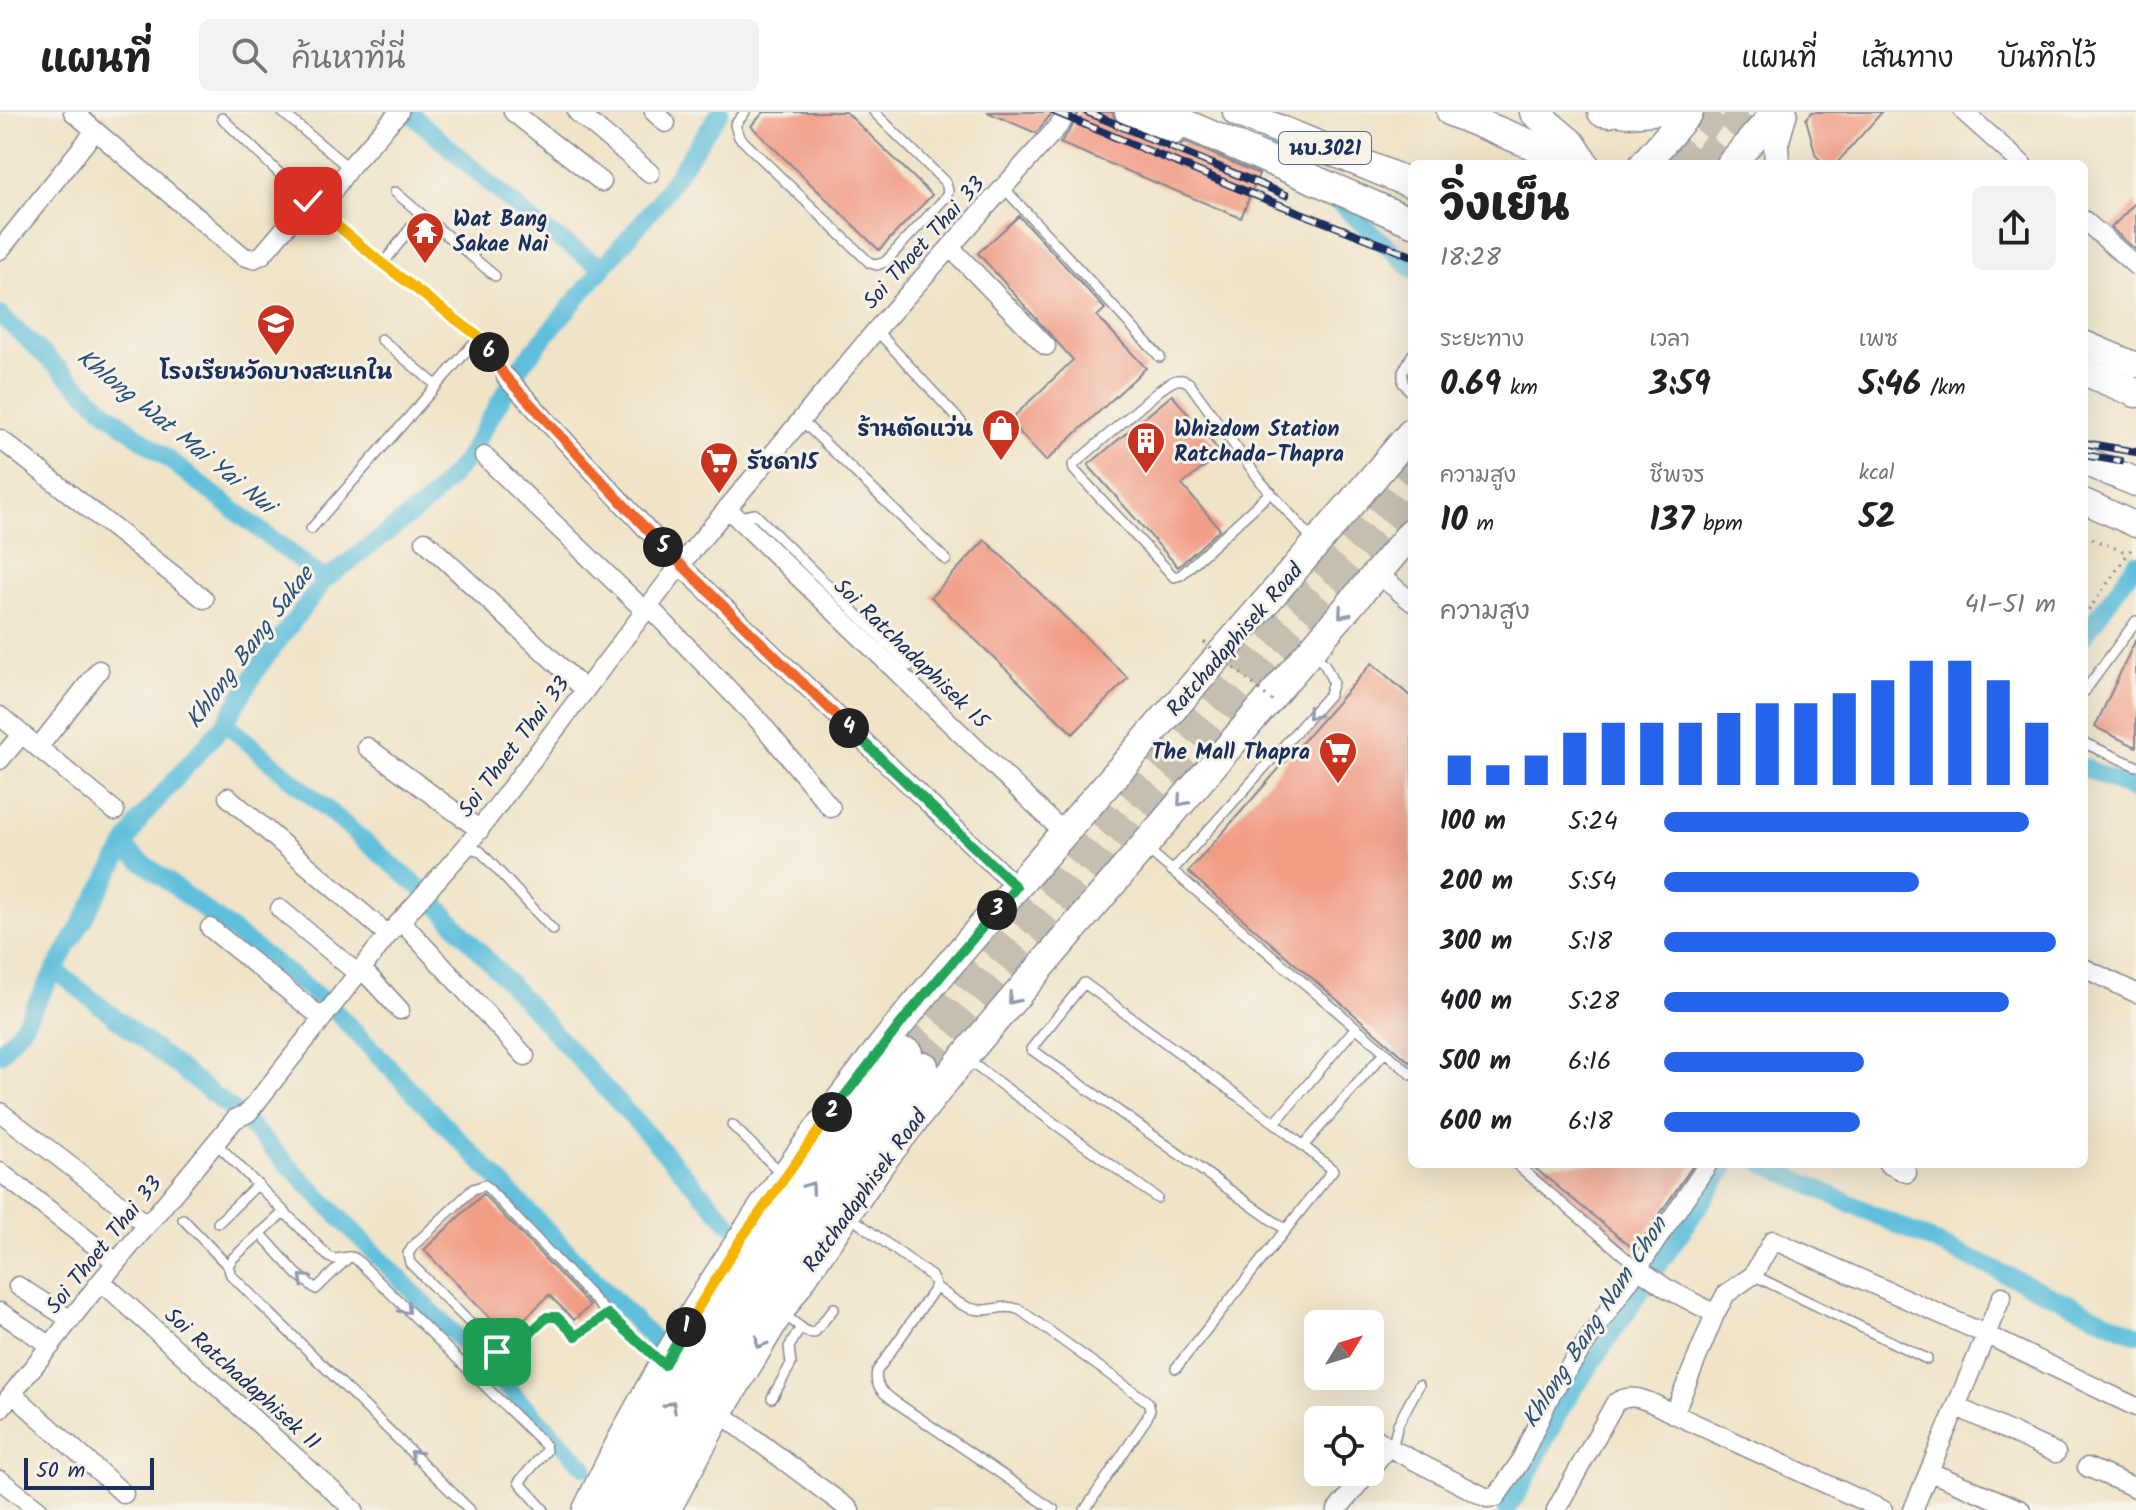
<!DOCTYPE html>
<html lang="th">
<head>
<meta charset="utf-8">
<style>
  :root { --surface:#fff; --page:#f2f2f2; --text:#202124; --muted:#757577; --line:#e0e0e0; --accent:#2563eb }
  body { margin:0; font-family:Kalam,"Playpen Sans Thai",sans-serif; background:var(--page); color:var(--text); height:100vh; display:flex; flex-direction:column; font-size:30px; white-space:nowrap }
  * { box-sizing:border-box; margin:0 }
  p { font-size:26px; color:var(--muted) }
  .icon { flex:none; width:44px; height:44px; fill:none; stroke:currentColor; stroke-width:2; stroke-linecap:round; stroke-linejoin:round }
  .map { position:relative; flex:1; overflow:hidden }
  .sheet { position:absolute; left:1408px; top:48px; width:680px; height:1008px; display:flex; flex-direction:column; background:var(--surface); border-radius:12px; box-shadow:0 8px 32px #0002 }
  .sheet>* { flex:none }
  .needle { width:52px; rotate:52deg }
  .buttons { position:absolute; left:1304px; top:1198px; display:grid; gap:16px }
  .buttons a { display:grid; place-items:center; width:80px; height:80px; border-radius:12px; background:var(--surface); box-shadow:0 8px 32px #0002; font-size:40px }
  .scale { position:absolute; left:24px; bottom:20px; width:130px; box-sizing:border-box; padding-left:8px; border:4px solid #1b2f5e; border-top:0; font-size:22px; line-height:28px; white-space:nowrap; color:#1b2f5e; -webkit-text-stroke:6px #f7f3e8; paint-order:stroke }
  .pin { position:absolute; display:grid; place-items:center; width:68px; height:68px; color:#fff; margin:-34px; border-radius:16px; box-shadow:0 4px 12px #0006 }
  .km { position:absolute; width:40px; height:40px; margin:-20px; border-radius:50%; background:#222; color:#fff; font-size:22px; line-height:40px; text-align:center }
  .round { display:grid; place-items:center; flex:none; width:84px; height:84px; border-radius:12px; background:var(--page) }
  .overview { display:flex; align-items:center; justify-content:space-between; height:136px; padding:0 32px }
  h1 { font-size:44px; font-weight:800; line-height:60px }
  .metrics { display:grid; grid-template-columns:repeat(3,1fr); gap:12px; height:136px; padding:8px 32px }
  .metrics div { display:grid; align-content:center }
  .metrics b { font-size:34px; font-weight:800 }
  .metrics small { font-size:22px; font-weight:400 }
  .metrics p { font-size:22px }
  .chart { height:224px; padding:16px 32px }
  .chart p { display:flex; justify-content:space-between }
  .chart svg { width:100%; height:144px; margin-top:8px; stroke:var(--accent); stroke-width:6 }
  ul { padding:0 32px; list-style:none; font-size:26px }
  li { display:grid; grid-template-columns:128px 96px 1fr; align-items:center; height:60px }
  li i { height:20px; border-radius:10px; background:var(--accent) }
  header { display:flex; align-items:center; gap:48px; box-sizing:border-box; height:112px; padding:0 40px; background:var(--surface); border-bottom:2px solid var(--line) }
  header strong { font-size:38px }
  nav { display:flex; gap:44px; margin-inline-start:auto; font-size:28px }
  .search { width:560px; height:72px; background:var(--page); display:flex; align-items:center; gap:20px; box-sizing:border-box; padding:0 28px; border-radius:12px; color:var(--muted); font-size:30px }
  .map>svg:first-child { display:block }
</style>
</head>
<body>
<header>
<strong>แผนที่</strong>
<div class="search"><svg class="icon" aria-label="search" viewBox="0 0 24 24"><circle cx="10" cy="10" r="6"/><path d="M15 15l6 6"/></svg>ค้นหาที่นี่</div>
<nav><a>แผนที่</a><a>เส้นทาง</a><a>บันทึกไว้</a></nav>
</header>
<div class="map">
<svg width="2136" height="1398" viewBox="0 0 2136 1398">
  <rect width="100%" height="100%" fill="#f7f3e8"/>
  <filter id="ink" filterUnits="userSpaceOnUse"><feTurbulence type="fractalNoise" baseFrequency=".0125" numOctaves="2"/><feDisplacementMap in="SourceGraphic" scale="16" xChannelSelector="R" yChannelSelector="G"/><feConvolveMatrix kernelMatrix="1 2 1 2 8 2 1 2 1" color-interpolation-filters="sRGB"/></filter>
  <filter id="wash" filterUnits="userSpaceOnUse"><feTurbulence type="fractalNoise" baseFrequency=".006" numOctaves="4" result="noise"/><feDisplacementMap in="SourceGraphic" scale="32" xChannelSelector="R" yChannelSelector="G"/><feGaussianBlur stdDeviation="1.8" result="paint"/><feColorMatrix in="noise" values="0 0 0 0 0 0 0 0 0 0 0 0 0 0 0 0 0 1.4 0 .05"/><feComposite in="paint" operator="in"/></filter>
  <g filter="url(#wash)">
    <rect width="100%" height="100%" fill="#f0e3c7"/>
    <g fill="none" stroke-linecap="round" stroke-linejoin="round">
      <path stroke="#5ebfdc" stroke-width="18" d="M409 0 538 114 602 155
        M1254 14 1297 53
        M1328 81 1412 157
        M0 203 108 301 325 468
        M2084 524 2136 451
        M225 611 427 782 730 1112
        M2084 655 2136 679
        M124 736 327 891 664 1239
        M55 858 239 1003 585 1355
        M0 942 23 914 141 706 225 611 260 553 325 468 429 389 465 349 521 253 656 93 720 0
        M1764 1052 2136 1222
        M1506 1398 1522 1375 1562 1295 1728 1052"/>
    </g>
    <g id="blocks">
      <path fill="#f19d86" d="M764 0H846L932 83 879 138 751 14Z
        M987 0H1053L1036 21Z
        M1079 0H1112L1115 8 1121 14 1168 34 1177 35 1185 30 1259 62 1241 106 1060 31 1071 17Z
        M1812 0H1882L1836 52H1825L1816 44 1806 7Z
        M2136 90V138L2111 116Z
        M1019 104 1105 197 1097 204 1146 256 1046 349 1009 309 1073 248 978 141Z
        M1172 283 1221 341 1182 373 1220 417 1178 455 1088 353Z
        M985 428 1128 566 1073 622 931 485Z
        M2136 527V635L2095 615Z
        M1372 551 1412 586V952L1188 760Z
        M1530 1052H1694L1635 1138Z
        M483 1082 590 1194 574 1208 549 1183 507 1224 424 1138Z"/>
    </g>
  </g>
  <g filter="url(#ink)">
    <use href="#blocks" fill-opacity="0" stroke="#868992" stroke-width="2"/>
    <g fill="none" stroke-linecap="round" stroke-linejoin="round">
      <path stroke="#c5bfb2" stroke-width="28" stroke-dasharray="28 14" stroke-linecap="butt" d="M1672 52 1717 0
        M1700 52 1744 0
        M908 941 1045 778 1412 353
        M924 954 1412 385"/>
      <defs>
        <path id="service" d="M282 0 349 56
          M745 0 735 13 739 25 870 151 877 153 885 150 946 85 948 79 946 71 874 0
          M222 6 308 89
          M1003 75 1160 245
          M395 80 495 164
          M320 97 383 152 479 225 506 265
          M383 152 421 102
          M876 218 962 311
          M381 227 436 273
          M1412 243 1403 260V271L1412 281
          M801 308 946 448
          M1271 380 1181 463 1174 465 1074 358 1073 353 1161 277C1171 271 1178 263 1189 271L1262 371 1314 429
          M739 405 755 402 910 554
          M311 417 479 225
          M2084 580 2136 509
          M2084 631 2136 654
          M466 735 480 739 553 818
          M1147 737 1412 963
          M1172 759 1329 583 1333 570 1325 553 1314 541
          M966 947 1157 1086
          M1275 1011 1356 915
          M732 1013 781 1061
          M216 1031 329 1145C338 1151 348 1141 356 1147L545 1333 546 1339 519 1370 544 1398
          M1304 1033 1385 940
          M1516 1052 1638 1156
          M284 1100 232 1147 228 1154 231 1163 470 1398
          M848 1103 931 1164 935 1172 933 1179 877 1259C873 1275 886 1283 897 1291L1054 1398
          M183 1107 228 1154
          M218 1111 258 1072
          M260 1121 297 1162 316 1177 349 1145
          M1753 1163 1927 1247
          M936 1175C949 1184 964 1198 981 1198 996 1198 1005 1192 1020 1198L1148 1290 1150 1298 1147 1306 1085 1398
          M782 1201 807 1220 814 1221 834 1196
          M608 1202 576 1224 557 1205H547L511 1240 501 1242 410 1151 408 1142 413 1134 473 1077 485 1073 608 1202 661 1251
          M1176 1256 1333 1058 1275 1011 1084 871 1031 937 1286 1118
          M772 1286 791 1252 789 1235 801 1215
          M1392 1337 1398 1312 1419 1273"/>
        <path id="minor" d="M73 0 243 144 253 147 262 143 308 89 320 97 349 56 399 0
          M513 0 602 70
          M577 0 650 61
          M654 0 666 11
          M1964 0 2022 52
          M2084 108 2136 154
          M950 135 1046 234
          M0 138 94 20
          M506 265 680 453 1016 775
          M0 327 204 487
          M484 344 645 499
          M727 396 1064 721
          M425 429 585 578
          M1377 461 1412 490
          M648 494 760 610 831 696
          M0 604 115 699
          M367 635 480 718
          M38 636 99 558
          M0 648 22 622
          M228 685 388 823
          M280 797 357 861
          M401 809 525 944
          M210 816 322 906
          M361 856 400 898
          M2084 856 2136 881
          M0 1000 147 1113
          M1888 1052 1907 1061
          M0 1060 116 1150
          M1638 1156 1708 1052
          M101 1169 354 1398
          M18 1174 71 1208
          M0 1200 51 1234
          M13 1282 124 1382
          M1957 1295 2056 1341
          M0 1297 101 1169 235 1007 248 1001 388 823 466 735 680 453 876 218 1061 11 1067 0
          M719 1300 850 1398
          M1674 1302 1883 1398
          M1370 1322 1388 1335
          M2087 1355 2136 1376
          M1370 1357 1388 1335 1487 1386 1496 1385 1520 1350 1552 1280 1638 1156 1666 1176 1715 1202
          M1930 1360 2021 1398
          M0 1368 39 1398
          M1337 1398 1368 1360
          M1556 1398 1615 1291C1634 1277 1655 1293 1674 1302L1715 1202 1726 1182 1753 1163 1773 1128 1985 1222 2136 1295
          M1913 1398 2002 1184"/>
        <path id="secondary" d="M1127 0 1174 20
          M1606 0 1627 3 1663 0
          M1777 52 1776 32 1785 0
          M2084 231 2136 253
          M2084 389 2136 413"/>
        <path id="primary" d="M1158 0 1412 110
          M1237 0 1412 72
          M1451 0 1580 52
          M1534 0 1572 32 1585 52
          M1602 0 1609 1
          M1644 52 1689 0
          M1731 52 1776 0
          M2084 259 2136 281
          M2084 349 2136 370
          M587 1398C663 1237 762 1088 871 948 942 858 1018 773 1094 687 1200 566 1307 444 1412 320
          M615 1398C652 1328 690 1258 732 1191 786 1104 847 1022 908 941
          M639 1398C721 1241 819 1096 924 954
          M666 1398 719 1300 780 1199 882 1049 963 946 1412 420"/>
      </defs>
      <use href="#service" stroke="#868992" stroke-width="12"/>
      <use href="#minor" stroke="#868992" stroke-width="21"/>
      <use href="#secondary" stroke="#868992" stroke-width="27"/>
      <use href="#primary" stroke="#868992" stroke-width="31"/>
      <path stroke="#868992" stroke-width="3" stroke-dasharray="2 6" stroke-linecap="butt" d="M1251 81 1412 148
        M2084 424 2128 441
        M2084 505 2134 433"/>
      <use href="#service" stroke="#fff" stroke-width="9"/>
      <use href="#minor" stroke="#fff" stroke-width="18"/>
      <use href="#secondary" stroke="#fff" stroke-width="24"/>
      <use href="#primary" stroke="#fff" stroke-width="28"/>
      <defs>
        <path id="rail" d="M1055 0 1252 82 1412 144
          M1087 0 1286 83
          M2084 331 2136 340
          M2084 343 2120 349"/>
      </defs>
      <use href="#rail" stroke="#1b2f5e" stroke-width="8"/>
      <use href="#rail" stroke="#f7f3e8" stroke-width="5" stroke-dasharray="15" stroke-linecap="butt"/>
      <path stroke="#868992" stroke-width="3" stroke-dasharray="2 6" stroke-linecap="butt" d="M1204 530 1276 592"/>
    </g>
    <defs><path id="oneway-chevron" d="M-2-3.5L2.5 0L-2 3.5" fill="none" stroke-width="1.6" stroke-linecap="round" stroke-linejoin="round" transform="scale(2)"/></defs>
    <g stroke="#8d97ae">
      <use href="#oneway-chevron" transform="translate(1343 501) rotate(130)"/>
      <use href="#oneway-chevron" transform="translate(1312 602) rotate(132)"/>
      <use href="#oneway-chevron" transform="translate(1182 689) rotate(131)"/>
      <use href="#oneway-chevron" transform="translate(1013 887) rotate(130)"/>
      <use href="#oneway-chevron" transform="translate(810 1075) rotate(-55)"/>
      <use href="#oneway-chevron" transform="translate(304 1167) rotate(-138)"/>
      <use href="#oneway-chevron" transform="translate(406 1197) rotate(45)"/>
      <use href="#oneway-chevron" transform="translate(760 1231) rotate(121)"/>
      <use href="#oneway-chevron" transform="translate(671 1294) rotate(-61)"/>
      <use href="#oneway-chevron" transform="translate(415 1343) rotate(-136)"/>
    </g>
  </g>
  <g fill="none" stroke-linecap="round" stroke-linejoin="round" filter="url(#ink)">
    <defs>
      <path id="split-1" d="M497 1240 509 1241 547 1205H557L576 1224 608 1202 664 1253 686 1215"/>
      <path id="split-2" d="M686 1215 741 1127 832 1000"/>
      <path id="split-3" d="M832 1000 906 905 997 798"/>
      <path id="split-4" d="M849 616 1016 775 997 798"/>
      <path id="split-5" d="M663 435 849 616"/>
      <path id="split-6" d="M489 240 506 265 663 435"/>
      <path id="split-7" d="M308 89 383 152 479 225 489 240"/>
    </defs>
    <use href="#split-1" stroke="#fff" stroke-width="16"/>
    <use href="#split-2" stroke="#fff" stroke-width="16"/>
    <use href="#split-3" stroke="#fff" stroke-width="16"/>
    <use href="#split-4" stroke="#fff" stroke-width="16"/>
    <use href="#split-5" stroke="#fff" stroke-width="16"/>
    <use href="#split-6" stroke="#fff" stroke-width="16"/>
    <use href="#split-7" stroke="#fff" stroke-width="16"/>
    <use href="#split-1" stroke="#22a559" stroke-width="10"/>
    <use href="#split-2" stroke="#f5b400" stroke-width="10"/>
    <use href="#split-3" stroke="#22a559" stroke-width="10"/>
    <use href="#split-4" stroke="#22a559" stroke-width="10"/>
    <use href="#split-5" stroke="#f0652b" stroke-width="10"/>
    <use href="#split-6" stroke="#f0652b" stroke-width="10"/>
    <use href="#split-7" stroke="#f5b400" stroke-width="10"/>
  </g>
  <defs>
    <symbol id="temple-pin" viewBox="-11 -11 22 30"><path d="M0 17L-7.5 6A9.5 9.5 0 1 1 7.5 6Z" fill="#c8321e" stroke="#f7f3e8"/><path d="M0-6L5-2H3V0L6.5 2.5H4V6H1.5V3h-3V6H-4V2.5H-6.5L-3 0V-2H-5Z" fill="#fff"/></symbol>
    <symbol id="school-pin" viewBox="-11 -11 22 30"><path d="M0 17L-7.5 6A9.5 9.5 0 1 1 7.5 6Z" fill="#c8321e" stroke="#f7f3e8"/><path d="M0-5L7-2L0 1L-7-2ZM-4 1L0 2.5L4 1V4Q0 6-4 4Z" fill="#fff"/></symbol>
    <symbol id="shop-pin" viewBox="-11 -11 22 30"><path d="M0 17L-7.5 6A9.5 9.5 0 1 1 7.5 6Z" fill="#c8321e" stroke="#f7f3e8"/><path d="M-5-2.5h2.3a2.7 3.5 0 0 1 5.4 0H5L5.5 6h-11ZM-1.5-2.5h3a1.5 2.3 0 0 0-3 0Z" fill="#fff"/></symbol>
    <symbol id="building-pin" viewBox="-11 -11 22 30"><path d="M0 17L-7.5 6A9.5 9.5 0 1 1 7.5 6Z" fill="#c8321e" stroke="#f7f3e8"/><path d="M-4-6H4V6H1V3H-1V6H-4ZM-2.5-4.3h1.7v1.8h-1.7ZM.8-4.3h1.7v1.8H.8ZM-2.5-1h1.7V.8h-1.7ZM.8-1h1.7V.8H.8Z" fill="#fff"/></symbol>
    <symbol id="supermarket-pin" viewBox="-11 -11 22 30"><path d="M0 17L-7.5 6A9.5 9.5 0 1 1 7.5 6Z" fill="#c8321e" stroke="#f7f3e8"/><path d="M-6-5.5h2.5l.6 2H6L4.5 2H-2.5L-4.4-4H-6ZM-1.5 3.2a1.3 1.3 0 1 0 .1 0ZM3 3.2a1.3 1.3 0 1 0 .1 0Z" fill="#fff"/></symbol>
  </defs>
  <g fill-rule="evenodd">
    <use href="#temple-pin" x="403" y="97" width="44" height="60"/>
    <use href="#school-pin" x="254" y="189" width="44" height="60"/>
    <use href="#shop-pin" x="979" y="294" width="44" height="60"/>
    <use href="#building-pin" x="1124" y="307" width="44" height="60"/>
    <use href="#supermarket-pin" x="697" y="327" width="44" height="60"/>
    <use href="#supermarket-pin" x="1316" y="617" width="44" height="60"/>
  </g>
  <g text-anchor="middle" stroke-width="6" stroke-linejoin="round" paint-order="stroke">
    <rect fill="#f7f3e8" stroke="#5d6a87" stroke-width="2" x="1279" y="20" width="92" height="32" rx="6"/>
    <g font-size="20" font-weight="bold" fill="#1b2f5e">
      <text x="1325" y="43">นบ.3021</text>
    </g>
    <g font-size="22" font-weight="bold" fill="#1b2f5e" stroke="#f7f3e8" text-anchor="start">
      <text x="453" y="114">Wat Bang<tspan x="453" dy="25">Sakae Nai</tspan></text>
      <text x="276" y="267" text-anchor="middle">โรงเรียนวัดบางสะแกใน</text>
      <text x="973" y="324" text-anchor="end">ร้านตัดแว่น</text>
      <text x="1174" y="324">Whizdom Station<tspan x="1174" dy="25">Ratchada-Thapra</tspan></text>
      <text x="747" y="357">รัชดา15</text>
      <text x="1310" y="647" text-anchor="end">The Mall Thapra</text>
    </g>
    <g font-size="22" fill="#1b2f5e" stroke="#f7f3e8">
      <text transform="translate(923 130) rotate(-48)" y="8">Soi Thoet Thai 33</text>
      <text transform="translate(1234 527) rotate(-49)" y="8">Ratchadaphisek Road</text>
      <text transform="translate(912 541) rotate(44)" y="8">Soi Ratchadaphisek 15</text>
      <text transform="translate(513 634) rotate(-53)" y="8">Soi Thoet Thai 33</text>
      <text transform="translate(864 1078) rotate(-54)" y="8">Ratchadaphisek Road</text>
      <text transform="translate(103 1132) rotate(-51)" y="8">Soi Thoet Thai 33</text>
      <text transform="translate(243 1266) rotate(42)" y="8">Soi Ratchadaphisek 11</text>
    </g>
    <g font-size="24" font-style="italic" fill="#2c537e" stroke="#f7f3e8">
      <text transform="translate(176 319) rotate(39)" y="8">Khlong Wat Mai Yai Nui</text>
      <text transform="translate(249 535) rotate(-53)" y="8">Khlong Bang Sakae</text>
      <text transform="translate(1594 1210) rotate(-57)" y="8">Khlong Bang Nam Chon</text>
    </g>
  </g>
</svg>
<div class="buttons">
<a><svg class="needle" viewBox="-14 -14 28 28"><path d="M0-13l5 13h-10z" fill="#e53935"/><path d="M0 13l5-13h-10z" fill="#757577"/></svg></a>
<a><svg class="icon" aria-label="locate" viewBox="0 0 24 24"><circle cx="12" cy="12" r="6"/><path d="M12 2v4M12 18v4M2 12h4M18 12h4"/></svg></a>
</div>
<div class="scale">50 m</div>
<div class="pin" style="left:497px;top:1240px;background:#1e9e55"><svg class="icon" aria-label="arrive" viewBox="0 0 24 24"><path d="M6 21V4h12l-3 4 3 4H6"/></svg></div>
<div class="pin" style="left:308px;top:89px;background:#d93025"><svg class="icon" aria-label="check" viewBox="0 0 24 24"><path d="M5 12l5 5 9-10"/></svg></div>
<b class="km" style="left:686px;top:1215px">1</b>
<b class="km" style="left:832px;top:1000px">2</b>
<b class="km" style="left:997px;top:798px">3</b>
<b class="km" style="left:849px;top:616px">4</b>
<b class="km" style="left:663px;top:435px">5</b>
<b class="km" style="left:489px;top:240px">6</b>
<section class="sheet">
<div class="overview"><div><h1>วิ่งเย็น</h1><p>18:28</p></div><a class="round"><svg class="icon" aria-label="share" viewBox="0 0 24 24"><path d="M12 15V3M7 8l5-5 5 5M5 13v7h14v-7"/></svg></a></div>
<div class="metrics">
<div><p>ระยะทาง</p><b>0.69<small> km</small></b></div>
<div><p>เวลา</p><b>3:59</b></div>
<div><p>เพซ</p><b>5:46<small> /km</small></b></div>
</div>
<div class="metrics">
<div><p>ความสูง</p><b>10<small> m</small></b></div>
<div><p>ชีพจร</p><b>137<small> bpm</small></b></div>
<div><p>kcal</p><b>52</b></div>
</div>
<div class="chart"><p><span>ความสูง</span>41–51 m</p>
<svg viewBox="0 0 160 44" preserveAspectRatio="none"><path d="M5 44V35M15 44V38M25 44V35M35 44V28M45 44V25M55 44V25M65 44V25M75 44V22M85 44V19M95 44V19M105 44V16M115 44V12M125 44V6M135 44V6M145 44V12M155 44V25"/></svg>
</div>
<ul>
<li><b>100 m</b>5:24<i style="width:93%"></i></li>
<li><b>200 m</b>5:54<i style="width:65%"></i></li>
<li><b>300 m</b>5:18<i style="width:100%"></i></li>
<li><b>400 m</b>5:28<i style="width:88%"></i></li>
<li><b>500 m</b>6:16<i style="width:51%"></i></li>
<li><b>600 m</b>6:18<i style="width:50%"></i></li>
</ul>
</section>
</div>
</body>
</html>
